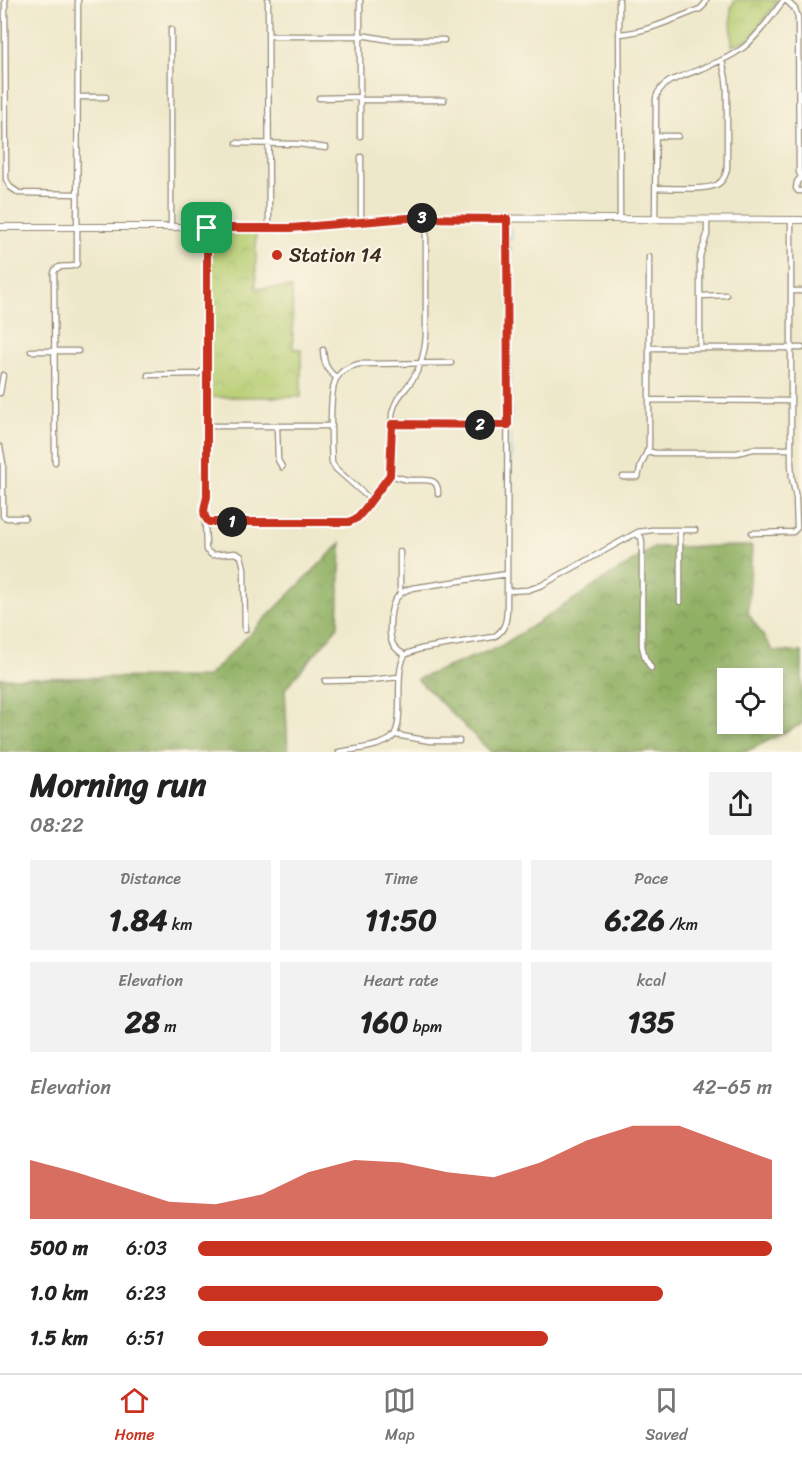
<!DOCTYPE html>
<html lang="en">
<head>
<meta charset="utf-8">
<style>
  :root { --surface:#fff; --page:#f2f2f2; --text:#222; --muted:#767676; --line:#e0e0e0; --accent:#c8321e }
  body { margin:0; font-family:Sriracha,sans-serif; background:var(--page); color:var(--text); height:100vh; display:flex; flex-direction:column; font-size:22px; white-space:nowrap }
  * { box-sizing:border-box; margin:0 }
  p { font-size:20px; color:var(--muted) }
  .icon { flex:none; width:33px; height:33px; fill:none; stroke:currentColor; stroke-width:2; stroke-linecap:round; stroke-linejoin:round }
  .map { position:relative; height:752px; overflow:hidden }
  .details { display:flex; flex-direction:column; background:var(--surface); flex:1 }
  .details>* { flex:none }
  .controls { position:absolute; left:717px; top:668px; display:grid; gap:12px }
  .controls a { display:grid; place-items:center; width:66px; height:66px; border-radius:0px; background:var(--surface); box-shadow:0 3px 9px #0003; font-size:30px }
  .pin { position:absolute; display:grid; place-items:center; width:51px; height:51px; color:#fff; margin:-26px; border-radius:12px; box-shadow:0 3px 9px #0006 }
  .km { position:absolute; width:30px; height:30px; margin:-15px; border-radius:50%; background:#222; color:#fff; font-size:16px; line-height:30px; text-align:center }
  .round { display:grid; place-items:center; flex:none; width:63px; height:63px; border-radius:0px; background:var(--page) }
  .summary { display:flex; align-items:center; justify-content:space-between; height:102px; padding:0 30px }
  h1 { font-size:33px; font-weight:700; line-height:45px }
  .stats { display:grid; grid-template-columns:repeat(3,1fr); gap:9px; height:102px; padding:6px 30px }
  .stats div { display:grid; align-content:center; border-radius:0px; background:var(--page); text-align:center }
  .stats b { font-size:30px; font-weight:700 }
  .stats small { font-size:16px; font-weight:400 }
  .stats p { font-size:16px }
  .chart { height:168px; padding:12px 30px }
  .chart p { display:flex; justify-content:space-between }
  .chart svg { width:100%; height:108px; margin-top:6px; fill:var(--accent); opacity:.7 }
  ul { padding:0 30px; list-style:none; font-size:20px }
  li { display:grid; grid-template-columns:96px 72px 1fr; align-items:center; height:45px }
  li i { height:15px; border-radius:8px; background:var(--accent) }
  .dock { display:flex; justify-content:space-around; align-items:center; height:84px; border-top:2px solid var(--line); background:var(--surface); font-size:16px; color:var(--muted) }
  .dock a { display:grid; justify-items:center; gap:3px }
  .dock .on { color:var(--accent) }
  .map>svg:first-child { display:block }
</style>
</head>
<body>
<div class="map">
<svg width="802" height="752" viewBox="0 0 802 752">
  <defs>
    <pattern id="forest-crowns" width="20" height="18" patternUnits="userSpaceOnUse" patternTransform="scale(1.5)"><rect width="20" height="18" fill="#90b064"/><path d="M2 6a3 3 0 1 1 6 0M12 15a3 3 0 1 1 6 0" fill="none" stroke="#778f52"/></pattern>
    <pattern id="park-crowns" width="20" height="18" patternUnits="userSpaceOnUse" patternTransform="scale(1.5)"><rect width="20" height="18" fill="#b6cd72"/><path d="M2 6a3 3 0 1 1 6 0M12 15a3 3 0 1 1 6 0" fill="none" stroke="#9db062"/></pattern>
  </defs>
  <rect width="100%" height="100%" fill="#fcf5e5"/>
  <filter id="ink" filterUnits="userSpaceOnUse"><feTurbulence type="fractalNoise" baseFrequency=".0167" numOctaves="2"/><feDisplacementMap in="SourceGraphic" scale="12" xChannelSelector="R" yChannelSelector="G"/><feConvolveMatrix kernelMatrix="1 2 1 2 8 2 1 2 1" color-interpolation-filters="sRGB"/></filter>
  <filter id="wash" filterUnits="userSpaceOnUse"><feTurbulence type="fractalNoise" baseFrequency=".008" numOctaves="4" result="noise"/><feDisplacementMap in="SourceGraphic" scale="24" xChannelSelector="R" yChannelSelector="G"/><feGaussianBlur stdDeviation="1.35" result="paint"/><feColorMatrix in="noise" values="0 0 0 0 0 0 0 0 0 0 0 0 0 0 0 0 0 1.4 0 .05"/><feComposite in="paint" operator="in"/></filter>
  <g filter="url(#wash)">
    <rect width="100%" height="100%" fill="#eee8cb"/>
    <path fill="url(#forest-crowns)" stroke="#666d41" stroke-width="1.5" fill-rule="evenodd" d="M341 543 338 627 285 689 288 752H0V678L207 677Z
      M752 546 748 613 773 651 802 652V724L745 752H491L417 679 501 646 655 547ZM728 678H772V723H728Z"/>
    <path fill="url(#park-crowns)" stroke="#787c48" stroke-width="1.5" d="M735 0H778L750 39 732 46 731 8Z
      M210 231H256V288H292L293 349H301V397H209Z"/>
    <g fill="none" stroke-linecap="round" stroke-linejoin="round">
      <path stroke="#55b4d3" stroke-width="1.5" d="M511 240V229
        M510 252 511 247
        M510 310V260
        M510 318V348
        M510 356V382
        M511 389V401
        M510 422 511 408
        M511 436V472
        M511 476V493
        M511 522V499"/>
    </g>
  </g>
  <g filter="url(#ink)">
    <g fill="none" stroke-linecap="round" stroke-linejoin="round">
      <defs>
        <path id="minor" d="M5 0 6 179 10 187 19 193 77 194
          M268 0 269 228
          M360 0V136
          M619 0 620 220
          M786 0 795 9 798 17 799 172 802 179
          M171 29V227
          M619 34C648 32 673 19 700 9L704 5 706 0
          M268 36H367L390 40H444
          M78 97H106
          M319 98 360 97
          M360 100H444
          M656 136H678
          M237 143 299 144 326 148
          M361 157V221
          M801 177 797 182 796 188 798 191H802
          M656 188C669 188 708 191 718 184 724 180 726 175 727 168V90L726 79 722 60
          M655 220 656 98C658 90 663 85 670 81 693 71 725 62 744 47 760 34 771 16 784 0
          M207 228V497C205 505 202 514 207 521L212 523H344L353 521 359 516 390 475 392 468V414C396 395 405 392 414 377 422 364 425 351 426 336V218
          M791 291H802
          M700 296 726 295
          M649 348H802
          M700 348V256L707 235V220
          M323 350C324 363 326 370 337 378
          M31 351H78
          M148 375 198 374 207 368
          M0 393 3 375
          M649 400 791 401
          M392 424 508 425
          M207 426H332
          M277 427 278 460 282 467
          M0 447 3 463V516L7 518H25
          M647 451 655 453H737L753 449H791
          M55 462 54 273C56 262 71 270 77 264L78 0
          M390 475C397 477 403 479 409 480 423 481 439 475 438 494
          M623 477H638L641 465 649 447V257
          M371 500 336 469 332 463C331 447 329 391 336 379 341 370 350 366 359 364L451 363
          M205 518 206 550 212 555 235 553 241 556 244 568 245 630
          M680 530V602
          M752 533 793 532 797 528 796 498 792 478 791 463V220
          M635 534 641 537 642 542V646L645 658 651 668
          M400 552V593
          M507 591 528 590 542 585 638 532 652 530H695
          M405 655 409 653 420 649 493 637C506 631 507 619 507 605L508 219
          M405 655C401 653 397 650 394 646 390 641 390 634 390 627 390 609 393 593 412 588L507 574
          M325 681 370 680 399 677
          M396 735 430 741H459
          M339 752C355 749 375 748 389 740 408 730 392 677 405 655"/>
        <path id="major" d="M0 227H291L410 218 802 220"/>
      </defs>
      <use href="#minor" stroke="#948974" stroke-width="7"/>
      <use href="#major" stroke="#948974" stroke-width="8"/>
      <use href="#minor" stroke="#fff" stroke-width="4.5"/>
      <use href="#major" stroke="#fff" stroke-width="6"/>
    </g>
  </g>
  <g fill="none" stroke-linecap="round" stroke-linejoin="round" filter="url(#ink)">
    <defs>
      <path id="route" d="M408 218 507 219 508 425 392 424 390 475 364 510 357 518 349 522H209C201 515 205 506 207 497V228H291Z"/>
    </defs>
    <use href="#route" stroke="#fff" stroke-width="12"/>
    <use href="#route" stroke="#c8321e" stroke-width="8"/>
  </g>
  <circle fill="#c8321e" stroke="#fcf5e5" stroke-width="2" cx="277" cy="255" r="6"/>
  <g text-anchor="middle" stroke-width="4.5" stroke-linejoin="round" paint-order="stroke">
    <g font-size="20" fill="#3b2a1e" stroke="#fcf5e5" text-anchor="start">
      <text x="289" y="262">Station 14</text>
    </g>
  </g>
</svg>
<div class="controls">
<a><svg class="icon" aria-label="locate" viewBox="0 0 24 24"><circle cx="12" cy="12" r="6"/><path d="M12 2v4M12 18v4M2 12h4M18 12h4"/></svg></a>
</div>
<div class="pin" style="left:207px;top:228px;background:#1e9e55"><svg class="icon" aria-label="arrive" viewBox="0 0 24 24"><path d="M6 21V4h12l-3 4 3 4H6"/></svg></div>
<b class="km" style="left:232px;top:522px">1</b>
<b class="km" style="left:480px;top:425px">2</b>
<b class="km" style="left:422px;top:218px">3</b>
</div>
<section class="details">
<div class="summary"><div><h1>Morning run</h1><p>08:22</p></div><a class="round"><svg class="icon" aria-label="share" viewBox="0 0 24 24"><path d="M12 15V3M7 8l5-5 5 5M5 13v7h14v-7"/></svg></a></div>
<div class="stats">
<div><p>Distance</p><b>1.84<small> km</small></b></div>
<div><p>Time</p><b>11:50</b></div>
<div><p>Pace</p><b>6:26<small> /km</small></b></div>
</div>
<div class="stats">
<div><p>Elevation</p><b>28<small> m</small></b></div>
<div><p>Heart rate</p><b>160<small> bpm</small></b></div>
<div><p>kcal</p><b>135</b></div>
</div>
<div class="chart"><p><span>Elevation</span>42–65 m</p>
<svg viewBox="0 0 160 44" preserveAspectRatio="none"><path d="M0 44V20L10 25L20 31L30 37L40 38L50 34L60 25L70 20L80 21L90 25L100 27L110 21L120 12L130 6L140 6L150 13L160 20V44z"/></svg>
</div>
<ul>
<li><b>500 m</b>6:03<i style="width:100%"></i></li>
<li><b>1.0 km</b>6:23<i style="width:81%"></i></li>
<li><b>1.5 km</b>6:51<i style="width:61%"></i></li>
</ul>
</section>
<nav class="dock">
<a class="on"><svg class="icon" aria-label="home" viewBox="0 0 24 24"><path d="M3 11l9-7 9 7M6 9v11h12V9"/></svg>Home</a>
<a><svg class="icon" aria-label="map" viewBox="0 0 24 24"><path d="M3 6l6-2 6 2 6-2v14l-6 2-6-2-6 2zM9 4v14M15 6v14"/></svg>Map</a>
<a><svg class="icon" aria-label="saved" viewBox="0 0 24 24"><path d="M7 4h10v16l-5-4-5 4z"/></svg>Saved</a>
</nav>
</body>
</html>
